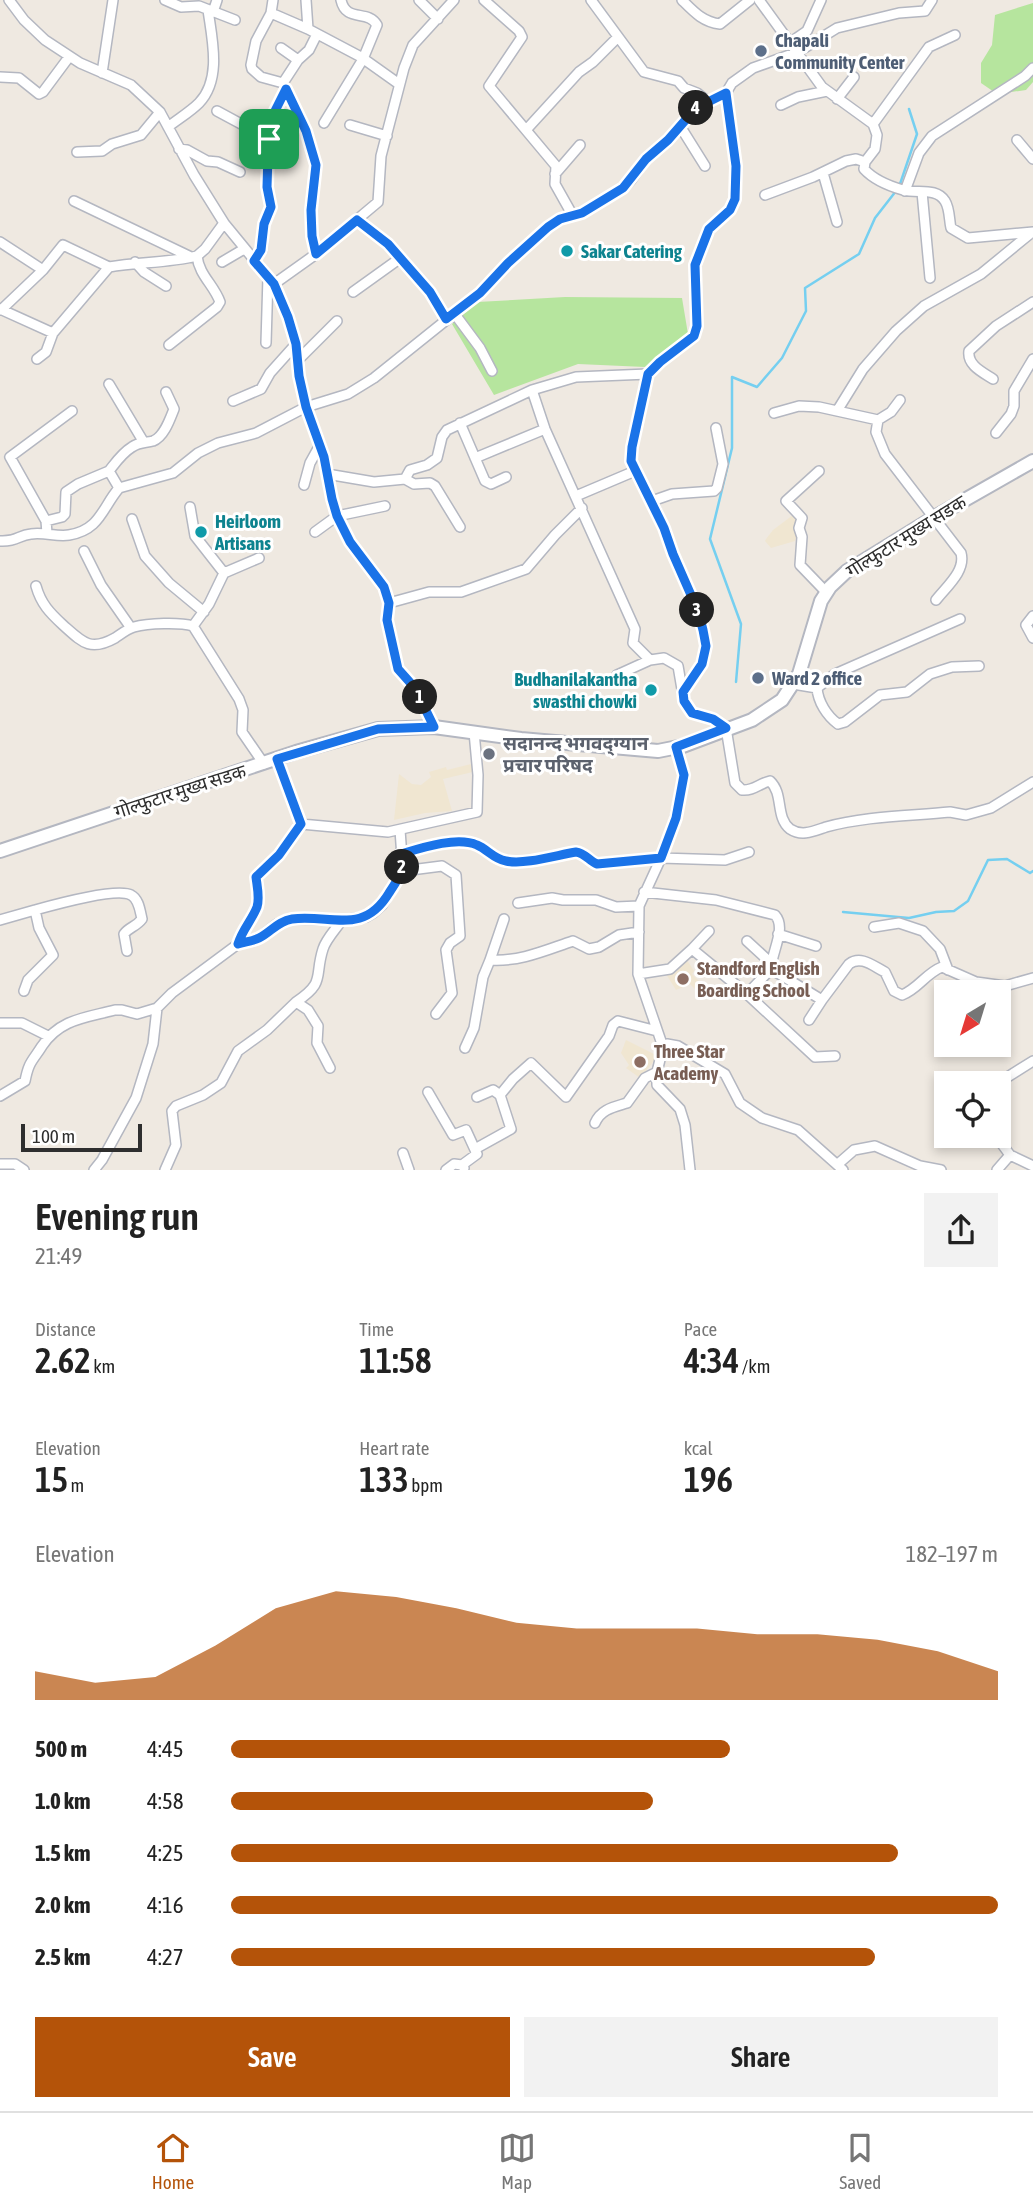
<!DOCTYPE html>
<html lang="en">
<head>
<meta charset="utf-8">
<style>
  :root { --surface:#fff; --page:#f2f2f2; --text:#222; --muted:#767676; --line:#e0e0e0; --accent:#b45309 }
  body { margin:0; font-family:"Asap Condensed","Noto Sans Devanagari",sans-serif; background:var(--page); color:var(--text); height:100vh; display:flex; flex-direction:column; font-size:26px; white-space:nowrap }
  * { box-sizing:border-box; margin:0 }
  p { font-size:23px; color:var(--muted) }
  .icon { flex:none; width:38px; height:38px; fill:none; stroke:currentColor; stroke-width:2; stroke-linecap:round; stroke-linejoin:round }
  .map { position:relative; height:1170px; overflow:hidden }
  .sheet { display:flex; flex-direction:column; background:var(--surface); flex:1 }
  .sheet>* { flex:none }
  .needle { width:46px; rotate:218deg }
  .controls { position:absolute; left:934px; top:980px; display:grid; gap:14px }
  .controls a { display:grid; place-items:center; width:77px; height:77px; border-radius:0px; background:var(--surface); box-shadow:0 4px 10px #0003; font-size:35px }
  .scale { position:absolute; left:21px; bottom:18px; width:121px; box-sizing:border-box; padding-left:7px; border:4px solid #2e2e2e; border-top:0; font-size:19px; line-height:24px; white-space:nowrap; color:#2e2e2e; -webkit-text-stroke:5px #fff; paint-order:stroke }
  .pin { position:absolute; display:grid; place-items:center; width:60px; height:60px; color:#fff; margin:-30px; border-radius:14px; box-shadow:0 4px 10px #0006 }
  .km { position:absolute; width:35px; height:35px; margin:-18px; border-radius:50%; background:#222; color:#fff; font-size:19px; line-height:35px; text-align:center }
  .round { display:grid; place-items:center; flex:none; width:74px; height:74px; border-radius:0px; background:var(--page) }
  .summary { display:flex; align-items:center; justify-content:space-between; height:119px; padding:0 35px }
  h1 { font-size:38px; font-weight:600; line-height:52px }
  .figures { display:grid; grid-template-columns:repeat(3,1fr); gap:10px; height:119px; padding:7px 35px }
  .figures div { display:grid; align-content:center }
  .figures b { font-size:35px; font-weight:600 }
  .figures small { font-size:19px; font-weight:400 }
  .figures p { font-size:19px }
  .chart { height:196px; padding:14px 35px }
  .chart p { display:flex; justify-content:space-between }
  .chart svg { width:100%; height:126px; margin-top:7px; fill:var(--accent); opacity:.7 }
  .cta { display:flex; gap:14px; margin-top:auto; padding:14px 35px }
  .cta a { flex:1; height:80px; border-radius:0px; background:var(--accent); color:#fff; font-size:28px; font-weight:600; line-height:80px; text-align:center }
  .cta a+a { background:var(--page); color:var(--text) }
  ul { padding:0 35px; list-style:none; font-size:23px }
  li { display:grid; grid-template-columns:112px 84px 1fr; align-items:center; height:52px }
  li i { height:18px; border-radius:9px; background:var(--accent) }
  .dock { display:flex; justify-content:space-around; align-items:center; height:98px; border-top:2px solid var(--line); background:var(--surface); font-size:19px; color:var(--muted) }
  .dock a { display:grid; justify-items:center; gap:4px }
  .dock .current { color:var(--accent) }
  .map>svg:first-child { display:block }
</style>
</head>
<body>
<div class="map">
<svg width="1033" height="1170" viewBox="0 0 1033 1170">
  <rect width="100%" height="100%" fill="#efe9e1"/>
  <path fill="#f0e6d1" d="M793 515 801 523 795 541 771 548 765 541 766 539 773 530Z
    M475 763 477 771 443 779 452 811 425 813 394 820 399 774 412 784 421 785 431 777 429 772 446 767 447 770Z
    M687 960 694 971 692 974 710 992 704 998 690 984 676 990 666 974Z
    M626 1040 658 1056 640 1078 626 1068 629 1065 621 1053Z"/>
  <path fill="#b6e59e" d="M1033 3V82L1026 90 997 94 981 83V63L992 45 995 15Z
    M565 297 682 298 688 334 645 367 578 364 494 395 452 324 477 302Z"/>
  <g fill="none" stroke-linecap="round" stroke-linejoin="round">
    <path stroke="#75cff0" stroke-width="2.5" d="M900 184 917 134 909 109
      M736 682 741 624 710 539 732 448V377L757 387 782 358 806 311 805 288 859 254 875 218 896 191
      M843 912 909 918 936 912 954 911 968 901 988 860 1007 859 1030 873 1033 871"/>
    <defs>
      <path id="minor" d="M9 0 24 20 45 40 80 63 131 85 160 112 194 175 224 223 274 284 288 317 296 344 299 376 306 407 324 457 332 499 337 516 350 542 384 587 389 603 387 620 398 669 415 688 434 727
        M165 0 181 7 199 6 235 20
        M273 0 271 13 256 41 251 65 252 69 261 77 283 83
        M306 0 308 29 361 57 399 84
        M419 0 438 19
        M484 0 519 31 522 37 489 86 556 166 555 184 573 216
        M591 0 644 72 678 81 684 88 697 93 708 102
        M682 0C694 12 703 22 720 24L750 0
        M759 0 822 87 873 124 877 135 875 149 865 162 864 169C874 180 889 186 903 190 918 194 936 187 945 201 950 209 949 220 951 228L968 238 1033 232
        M213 12 217 0
        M271 13 308 29
        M791 42 807 31 821 0
        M281 48 298 60
        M102 73 113 0
        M0 77 19 78 39 94 43 92 69 57
        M837 99 854 77
        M781 105 798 97 827 91
        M217 111 269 139
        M324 123 363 59 377 25C368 9 346 23 341 0
        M873 124 929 47 955 35
        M350 125 387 136
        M680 126 705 166
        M168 127C178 119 190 112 199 103 222 79 212 39 208 10
        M526 130 579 72 593 62 618 37
        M1017 140 1033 159
        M290 147 288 133 290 128 302 124
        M179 149 187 150 207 161 218 162 240 172
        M77 152 102 151 112 144 141 135 160 112
        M823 173 837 222
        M555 174 580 145
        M905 191 919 153 932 136 1025 76 1033 68
        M922 192 930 278
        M765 195 813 177 846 161 856 159 865 162
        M74 201 191 257
        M357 220 388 244 430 292 446 319
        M0 242 43 270
        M316 254 312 236 311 210 316 165 306 131 283 83 298 60 309 50 317 34
        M254 261 262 250 264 224 271 207 267 187 269 123 286 89
        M135 262 144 272 166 286
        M222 262 244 249
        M274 284 316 254 378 202 381 156 404 68 413 45 454 0
        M353 292 399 259
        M0 309 53 333
        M1 310 43 270 63 245 109 267
        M454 313 480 348 492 371
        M266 343 268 277
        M169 345 217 307 220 302C214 285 199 275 197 256L205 249 224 223
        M37 359 46 352 53 333 109 267C139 262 167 263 197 256
        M298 360 337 321
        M993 379C982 372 967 365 969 351L996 326 1033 302
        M109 384 143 441
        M532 390 545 429 635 629 633 643 650 660
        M233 401 261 389 270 373 296 344
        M837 411 863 369 896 331 924 306 981 274 1031 233
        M774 413 799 406 819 407 878 420 891 412 900 400
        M878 420 876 432 885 454 961 553C966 571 946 587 936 600
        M460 423 485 481 491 484 506 477
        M996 433 1011 414 1014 406V391L1033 359
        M475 458 545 429
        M819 471 786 501 802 518 799 528 802 537 800 565 826 592
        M327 474 374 482 405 479
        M304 485 310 463 320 445
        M119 488 109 471C116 462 122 453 132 447 139 442 145 443 153 441 164 437 170 419 174 409L166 392
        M576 496 635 471
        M652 501 672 494 714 491 717 488 723 464 716 428
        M190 507 195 536 224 573
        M132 519 145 556 169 583 204 612
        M46 521 62 517 65 514 66 492 78 484 109 471
        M460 527 435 486 430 483 414 484 405 479 410 470 427 465 437 458 442 437 447 430 532 390 576 377 648 374
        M315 532 337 516 385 506
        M47 533 46 521 10 457 72 411
        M0 541C18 542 18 535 31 534 44 532 57 537 69 535 100 530 102 508 119 488L173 473 198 453 218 443 256 433 306 407 348 394 374 378 480 293 508 263 548 227 560 219 582 213 623 188 631 180 646 159 668 140 697 108 726 93 732 83 753 68 798 52 837 28 899 13 925 11 932 0
        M84 551 101 585 131 628
        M36 586C41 604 50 613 63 625 82 642 90 652 115 638 121 634 127 629 134 627 148 623 180 622 193 626L239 699 243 710 242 732 264 764
        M389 603 429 592H461L526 569 555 535 582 508
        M1033 616 1026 625 1033 638
        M193 626 209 604 224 573 259 558
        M617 675 650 660 664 658 678 666 684 701 692 713 713 719 726 728 735 783 742 790C754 791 758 784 770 781 784 794 775 817 790 829 802 837 814 831 826 827 865 816 910 816 950 812L966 815 991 808 1033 782
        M793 684 817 688 835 674 960 619
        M817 688C818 702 827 716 838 724L845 722 880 695 907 692 930 674 952 667 979 666
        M683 692 702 664 706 645 703 630 697 611 673 554 664 528 652 501 635 471 631 461 632 447 648 374 660 362 694 336 697 325 695 265 709 229 730 210 735 199 736 165 726 93
        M277 759 301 824
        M401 854C421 848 457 836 477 845 487 849 494 858 506 861 525 865 557 855 576 852 585 853 589 860 597 864L661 858 725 860 749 852
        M403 871 442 866 456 875 460 936 450 943 446 950 452 993 436 1014
        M644 892 716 900 775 915C787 928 771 953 771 969
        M518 903 552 898 563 900H596L616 907 639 906
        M35 910C53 905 117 887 131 895 139 899 140 911 142 919 136 927 129 927 124 934L127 951
        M0 920 35 910 39 928 53 955 28 980 24 991
        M874 927 899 923 923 931 940 949 948 970
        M778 934 816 946
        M747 941 771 963
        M238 944 259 938 277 924 291 919 342 920
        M692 949 709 931
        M490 960 504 919
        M638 974 639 906 661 858 675 819 684 775 676 747
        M747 994 771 969 822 1000 809 1020
        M822 1000 849 964C861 955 873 966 885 972L894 991 902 995C918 989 926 973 942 967L976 982 1005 986 1033 978
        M0 1023H22L48 1036
        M663 1047 667 1044 678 1046 725 1074 740 1103 762 1118 798 1130 843 1170
        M465 1048 474 1028 483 977 490 960C520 962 546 950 573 941L589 949 599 947 619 935 639 932
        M330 1068 317 1043 318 1026 308 1010 296 1002C326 982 314 977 323 949 326 939 336 929 342 920L366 917 373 913 382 905 403 871 400 830
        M951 1079 955 1083
        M998 1083 1033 1061
        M428 1092 453 1135 466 1130 477 1154 462 1165
        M0 1096 25 1081C29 1061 32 1062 42 1046 60 1019 85 1018 115 1010H122L137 1014 157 1008 172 993 238 944C242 930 252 920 257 907 260 898 257 886 256 877L279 855 301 824 388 832 477 812 478 775 474 732
        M477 1097 493 1090 500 1095
        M595 1123C601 1109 614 1107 627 1103L645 1078 657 1072
        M996 1136 1010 1155 1033 1166
        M475 1149 511 1129 500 1095 513 1079 531 1063 566 1097 609 1036 613 1025 618 1021 657 1031
        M403 1153 409 1170
        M0 1164H15L24 1170
        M838 1164 854 1150 875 1146 920 1166 941 1170
        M94 1170 102 1160 136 1098 153 1044 157 1008
        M165 1170 176 1145 172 1111 176 1106 203 1095 221 1083 238 1051 267 1030 296 1002
        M446 1170 454 1164 462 1165 464 1168
        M690 1170 685 1125 680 1109 657 1085V1072L663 1047 638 974 670 969 692 949 747 994 815 1057 835 1056
        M997 1170 1010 1155"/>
      <path id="secondary" d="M0 851 296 752 378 729 434 727 521 739 658 751 683 746 752 720 782 700 799 674 821 601 830 587 847 571 933 518 1033 461"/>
    </defs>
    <use href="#minor" stroke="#b4b7c1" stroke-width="12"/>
    <use href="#secondary" stroke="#b4b7c1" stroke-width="16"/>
    <use href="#minor" stroke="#fff" stroke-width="9"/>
    <use href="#secondary" stroke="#fff" stroke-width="12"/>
  </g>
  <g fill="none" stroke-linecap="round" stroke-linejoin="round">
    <defs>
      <path id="route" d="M286 89 306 131 316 165 311 210 312 236 316 254 357 220 388 244 430 292 446 319 480 293 508 263 548 227 560 219 582 213 623 188 646 159 668 140 696 108 726 93 736 166 735 199 730 210 709 229 695 265 697 326 694 336 660 362 648 374 632 447 631 461 664 528 673 554 698 611 703 630 706 646 702 664 683 692 684 701 692 713 713 719 726 728 676 747 684 775 676 818 661 858 597 864C589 861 585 853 576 852 557 855 525 865 506 861 494 859 487 849 477 845 457 836 421 848 401 854 403 874 400 876 389 893 363 936 331 914 292 919 278 921 271 932 259 938 253 941 245 942 238 944 242 930 252 920 257 907 260 898 257 886 256 877L279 855 301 824 277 759 378 729 434 727 415 688 398 669 387 620 389 603 384 587 350 542 337 516 332 499 324 457 306 407 299 376 296 344 288 317 274 284 254 261 261 250 264 224 271 207 267 187 269 123Z"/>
    </defs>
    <use href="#route" stroke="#fff" stroke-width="14"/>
    <use href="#route" stroke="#1a73e8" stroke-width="9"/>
  </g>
  <g fill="#5c6f8a" stroke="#fff" stroke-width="2.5">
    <circle cx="761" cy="51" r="7"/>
    <circle cx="758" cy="678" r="7"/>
  </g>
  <g fill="#0f9aa8" stroke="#fff" stroke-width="2.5">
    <circle cx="567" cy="251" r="7"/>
    <circle cx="201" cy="532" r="7"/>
    <circle cx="651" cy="690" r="7"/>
  </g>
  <circle fill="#6b7280" stroke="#fff" stroke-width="2.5" cx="489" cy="754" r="7"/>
  <g fill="#8d6e63" stroke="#fff" stroke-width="2.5">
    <circle cx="683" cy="979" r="7"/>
    <circle cx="640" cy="1062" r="7"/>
  </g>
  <g text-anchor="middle" stroke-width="6" stroke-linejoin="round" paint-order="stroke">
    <g font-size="19" font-weight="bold" fill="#4e5e75" stroke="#fff" text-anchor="start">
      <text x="775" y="47">Chapali<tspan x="775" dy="22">Community Center</tspan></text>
      <text x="772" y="685">Ward 2 office</text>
    </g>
    <g font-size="19" font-weight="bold" fill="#0d838f" stroke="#fff" text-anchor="start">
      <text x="581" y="258">Sakar Catering</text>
      <text x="215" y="528">Heirloom<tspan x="215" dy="22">Artisans</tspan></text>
      <text x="637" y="686" text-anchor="end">Budhanilakantha<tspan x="637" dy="22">swasthi chowki</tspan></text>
    </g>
    <g font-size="19" fill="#2e2e2e" stroke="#fff">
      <text transform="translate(906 536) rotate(-32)" y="7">गोल्फुटार मुख्य सडक</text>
      <text transform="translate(180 791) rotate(-18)" y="7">गोल्फुटार मुख्य सडक</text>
    </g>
    <g font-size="19" font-weight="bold" fill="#5b616d" stroke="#fff" text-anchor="start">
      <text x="503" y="750">सदानन्द भगवद्ग्यान<tspan x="503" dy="22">प्रचार परिषद</tspan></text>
    </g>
    <g font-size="19" font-weight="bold" fill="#785e54" stroke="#fff" text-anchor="start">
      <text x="697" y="975">Standford English<tspan x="697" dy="22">Boarding School</tspan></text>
      <text x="654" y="1058">Three Star<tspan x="654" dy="22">Academy</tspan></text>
    </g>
  </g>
</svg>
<div class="controls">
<a><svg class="needle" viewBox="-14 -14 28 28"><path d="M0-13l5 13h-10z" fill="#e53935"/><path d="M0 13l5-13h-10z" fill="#767676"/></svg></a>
<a><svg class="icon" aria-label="locate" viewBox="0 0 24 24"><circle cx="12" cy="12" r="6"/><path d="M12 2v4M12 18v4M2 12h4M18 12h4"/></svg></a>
</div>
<div class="scale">100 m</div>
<div class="pin" style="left:269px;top:139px;background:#1e9e55"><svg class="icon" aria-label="arrive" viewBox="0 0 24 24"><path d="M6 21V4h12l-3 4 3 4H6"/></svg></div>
<b class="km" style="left:420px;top:697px">1</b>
<b class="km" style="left:402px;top:867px">2</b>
<b class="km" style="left:697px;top:610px">3</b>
<b class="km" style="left:696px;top:108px">4</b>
</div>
<section class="sheet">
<div class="summary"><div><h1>Evening run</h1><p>21:49</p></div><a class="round"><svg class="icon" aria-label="share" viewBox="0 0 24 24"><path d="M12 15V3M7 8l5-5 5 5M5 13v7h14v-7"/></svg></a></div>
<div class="figures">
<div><p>Distance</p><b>2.62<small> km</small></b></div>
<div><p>Time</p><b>11:58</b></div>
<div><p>Pace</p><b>4:34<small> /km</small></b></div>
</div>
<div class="figures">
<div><p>Elevation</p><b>15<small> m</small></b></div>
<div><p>Heart rate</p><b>133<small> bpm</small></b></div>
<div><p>kcal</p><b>196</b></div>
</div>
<div class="chart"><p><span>Elevation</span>182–197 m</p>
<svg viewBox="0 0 160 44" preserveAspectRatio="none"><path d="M0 44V34L10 38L20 36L30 25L40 12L50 6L60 8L70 12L80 17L90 19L100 19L110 19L120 21L130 21L140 23L150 27L160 34V44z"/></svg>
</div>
<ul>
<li><b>500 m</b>4:45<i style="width:65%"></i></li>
<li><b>1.0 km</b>4:58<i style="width:55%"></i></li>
<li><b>1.5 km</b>4:25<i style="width:87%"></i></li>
<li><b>2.0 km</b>4:16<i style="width:100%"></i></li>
<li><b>2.5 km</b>4:27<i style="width:84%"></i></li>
</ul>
<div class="cta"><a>Save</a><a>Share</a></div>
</section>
<nav class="dock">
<a class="current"><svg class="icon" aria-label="home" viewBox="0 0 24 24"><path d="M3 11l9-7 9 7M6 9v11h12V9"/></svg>Home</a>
<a><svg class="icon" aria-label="map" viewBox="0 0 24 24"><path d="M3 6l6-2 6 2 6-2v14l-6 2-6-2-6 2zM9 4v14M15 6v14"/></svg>Map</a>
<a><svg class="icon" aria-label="saved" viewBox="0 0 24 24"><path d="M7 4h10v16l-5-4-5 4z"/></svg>Saved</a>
</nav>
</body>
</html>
